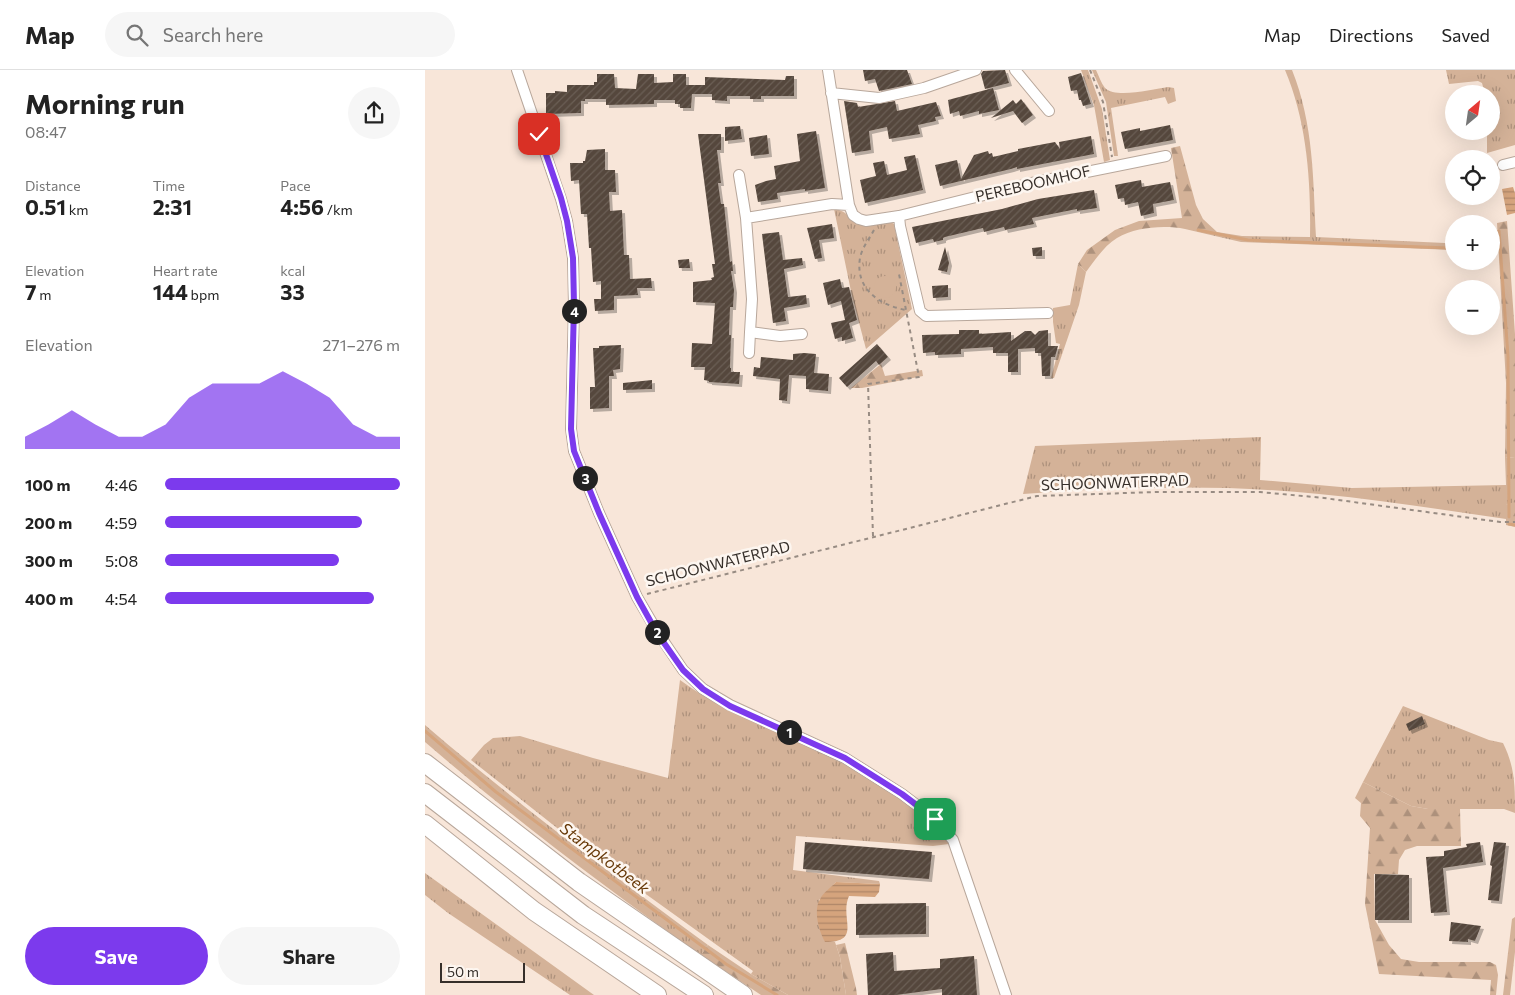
<!DOCTYPE html>
<html lang="en">
<head>
<meta charset="utf-8">
<style>
  :root { --surface:#fff; --page:#f6f6f6; --text:#222; --muted:#767676; --line:#e0e0e0; --accent:#7c3aed }
  body { margin:0; font-family:Commissioner,sans-serif; background:var(--page); color:var(--text); height:100vh; display:flex; flex-direction:column; font-size:19px; white-space:nowrap }
  * { box-sizing:border-box; margin:0 }
  p { font-size:16px; color:var(--muted) }
  .icon { flex:none; width:28px; height:28px; fill:none; stroke:currentColor; stroke-width:2; stroke-linecap:round; stroke-linejoin:round }
  .map { position:relative; flex:1; overflow:hidden }
  .details { display:flex; flex-direction:column; background:var(--surface); width:425px }
  .details>* { flex:none }
  .needle { width:32px; rotate:29deg }
  .buttons { position:absolute; left:1020px; top:15px; display:grid; gap:10px }
  .buttons a { display:grid; place-items:center; width:55px; height:55px; border-radius:50%; background:var(--surface); box-shadow:0 5px 20px #0002; font-size:25px }
  .scale { position:absolute; left:15px; bottom:12px; width:85px; box-sizing:border-box; padding-left:5px; border:2px solid #362f2a; border-top:0; font-size:14px; line-height:18px; white-space:nowrap; color:#362f2a; -webkit-text-stroke:4px #fdf6f0; paint-order:stroke }
  .pin { position:absolute; display:grid; place-items:center; width:42px; height:42px; color:#fff; margin:-21px; border-radius:10px; box-shadow:0 2px 8px #0006 }
  .km { position:absolute; width:25px; height:25px; margin:-12px; border-radius:50%; background:#222; color:#fff; font-size:14px; line-height:25px; text-align:center }
  .round { display:grid; place-items:center; flex:none; width:52px; height:52px; border-radius:26px; background:var(--page) }
  .summary { display:flex; align-items:center; justify-content:space-between; height:85px; padding:0 25px }
  h1 { font-size:28px; font-weight:700; line-height:38px }
  .figures { display:grid; grid-template-columns:repeat(3,1fr); gap:8px; height:85px; padding:5px 25px }
  .figures div { display:grid; align-content:center }
  .figures b { font-size:21px; font-weight:700 }
  .figures small { font-size:14px; font-weight:400 }
  .figures p { font-size:14px }
  .chart { height:140px; padding:10px 25px }
  .chart p { display:flex; justify-content:space-between }
  .chart svg { width:100%; height:90px; margin-top:5px; fill:var(--accent); opacity:.7 }
  .primary-button { display:flex; gap:10px; margin-top:auto; padding:10px 25px }
  .primary-button a { flex:1; height:58px; border-radius:30px; background:var(--accent); color:#fff; font-size:20px; font-weight:700; line-height:58px; text-align:center }
  .primary-button a+a { background:var(--page); color:var(--text) }
  ul { padding:0 25px; list-style:none; font-size:16px }
  li { display:grid; grid-template-columns:80px 60px 1fr; align-items:center; height:38px }
  li i { height:12px; border-radius:6px; background:var(--accent) }
  header { display:flex; align-items:center; gap:30px; box-sizing:border-box; height:70px; padding:0 25px; background:var(--surface); border-bottom:1px solid var(--line) }
  header strong { font-size:24px }
  nav { display:flex; gap:28px; margin-inline-start:auto; font-size:18px }
  .search { width:350px; height:45px; background:var(--page); display:flex; align-items:center; gap:12px; box-sizing:border-box; padding:0 18px; border-radius:28px; color:var(--muted); font-size:19px }
  main { display:flex; flex:1; min-height:0 }
  .map>svg:first-child { display:block }
</style>
</head>
<body>
<header>
<strong>Map</strong>
<div class="search"><svg class="icon" aria-label="search" viewBox="0 0 24 24"><circle cx="10" cy="10" r="6"/><path d="M15 15l6 6"/></svg>Search here</div>
<nav><a>Map</a><a>Directions</a><a>Saved</a></nav>
</header>
<main>
<section class="details">
<div class="summary"><div><h1>Morning run</h1><p>08:47</p></div><a class="round"><svg class="icon" aria-label="share" viewBox="0 0 24 24"><path d="M12 15V3M7 8l5-5 5 5M5 13v7h14v-7"/></svg></a></div>
<div class="figures">
<div><p>Distance</p><b>0.51<small> km</small></b></div>
<div><p>Time</p><b>2:31</b></div>
<div><p>Pace</p><b>4:56<small> /km</small></b></div>
</div>
<div class="figures">
<div><p>Elevation</p><b>7<small> m</small></b></div>
<div><p>Heart rate</p><b>144<small> bpm</small></b></div>
<div><p>kcal</p><b>33</b></div>
</div>
<div class="chart"><p><span>Elevation</span>271–276 m</p>
<svg viewBox="0 0 160 44" preserveAspectRatio="none"><path d="M0 44V38L10 32L20 25L30 32L40 38L50 38L60 32L70 19L80 12L90 12L100 12L110 6L120 12L130 19L140 32L150 38L160 38V44z"/></svg>
</div>
<ul>
<li><b>100 m</b>4:46<i style="width:100%"></i></li>
<li><b>200 m</b>4:59<i style="width:84%"></i></li>
<li><b>300 m</b>5:08<i style="width:74%"></i></li>
<li><b>400 m</b>4:54<i style="width:89%"></i></li>
</ul>
<div class="primary-button"><a>Save</a><a>Share</a></div>
</section>
<div class="map">
<svg width="1090" height="925" viewBox="0 0 1090 925">
  <defs>
    <pattern id="grass-tufts" width="24" height="20" patternUnits="userSpaceOnUse" patternTransform="scale(1.25)"><rect width="24" height="20" fill="#d4b298"/><path d="M3 7l-1-3M5 7V3M7 7l1-3M15 17l-1-3M17 17v-4M19 17l1-3" fill="none" stroke="#ad917c"/></pattern>
    <pattern id="forest-firs" width="22" height="20" patternUnits="userSpaceOnUse" patternTransform="scale(1.25)"><rect width="22" height="20" fill="#d4b298"/><path d="M5 1l3.5 6h-7zM16 11l3.5 6h-7z" fill="#ad917c"/></pattern>
    <pattern id="water-rules" width="6" height="5" patternUnits="userSpaceOnUse" patternTransform="scale(1.25)"><rect width="6" height="5" fill="#d5a47d"/><path d="M0 2.5h6" fill="none" stroke="#ae8667"/></pattern>
    <pattern id="building-hatch" width="6" height="6" patternUnits="userSpaceOnUse" patternTransform="scale(1.25)"><rect width="6" height="6" fill="#55473c"/><path d="M-1 1l2-2M0 6l6-6M5 7l2-2" fill="none" stroke="#6b5f56"/></pattern>
    <filter id="shadow"><feDropShadow dx="3" dy="3" stdDeviation="0" flood-color="#0004"/></filter>
  </defs>
  <rect width="100%" height="100%" fill="#f8e6d9"/>
  <path fill="url(#grass-tufts)" d="M656 0H663L677 39 685 90 679 92 669 35Z
    M667 0H671C674 6 676 13 680 18 691 29 728 19 743 17L749 18 751 31 743 34 740 27 686 38 693 86H689L681 32Z
    M860 0H867C889 55 888 109 891 167L1020 173 1029 172V180L816 172 790 166 792 162 817 166 885 167C886 111 882 52 860 0Z
    M1021 0H1090V75L1062 83V61H1066V24H1060L1057 13 1053 11 1024 14Z
    M409 139C425 141 423 151 436 155 444 158 456 153 464 151L469 154 487 239 441 279 427 226Z
    M653 194 661 202 654 235 629 308H626L635 274 631 273 628 252V238L645 235Z
    M836 367 835 410 927 418 1081 415 1080 387 1090 388V433L1081 435V449C1019 440 956 430 894 424 796 414 696 417 598 424L610 376Z
    M255 610C298 642 347 659 395 680 431 695 482 729 510 756 515 761 519 768 524 774L508 776 371 766 368 800 454 811 455 814 411 812 394 830 400 871 410 872 415 887 421 925H363L326 904 328 901 165 784 46 690 59 675 68 668 95 666 168 688 243 708Z
    M978 636 1064 670 1078 673C1090 697 1090 716 1090 743L1079 739H1003L986 736 938 712Z
    M0 655C91 733 187 804 283 875L276 885C181 818 88 748 0 672Z
    M0 803 169 925H145L23 843 0 825Z"/>
  <path fill="url(#forest-firs)" d="M755 76 771 135 778 149 792 162 790 166C780 164 770 161 760 159 739 155 711 157 692 168 679 176 670 190 661 202L653 194 662 180 690 160 714 151 757 148 746 78Z
    M1082 151 1090 264V388L1080 387 1081 313 1072 153Z
    M456 294 460 306 497 300 498 306 437 318H426Z
    M1089 432 1090 433V457L1081 455V435Z
    M938 712 986 736 1003 739H1035L1036 776H992L980 780 974 790 973 804H949L950 850 964 875 976 889 994 892H1065L1071 895 1073 905 1071 925H1065L1066 910 954 904 940 834 945 758 935 746 936 733 930 728Z
    M1090 847V882L1085 925H1078L1087 849Z
    M420 873 431 918 432 925H421L415 887 411 875Z
    M283 875 326 904 363 925H336L276 885Z"/>
  <path fill="#d4b298" d="M449 217a11 11 0 1 1 22 0a11 11 0 1 1-22 0Z"/>
  <path fill="url(#water-rules)" d="M1088 117 1090 123V143L1082 145 1077 119Z
    M411 812 455 814 454 822 450 827 424 826C414 848 438 872 400 872 394 861 388 841 395 829 398 823 406 817 411 812Z"/>
  <g fill="none" stroke-linecap="round" stroke-linejoin="round">
    <path stroke="#d5a47d" stroke-width="3" d="M773 160 823 170 1023 178 1029 177
      M1066 165 1074 161 1083 286 1084 447
      M1084 454 1090 455
      M0 661 71 722 301 894 352 925"/>
  </g>
  <path fill="url(#building-hatch)" filter="url(#shadow)" d="M438 0H482L487 14 454 21 450 9 440 11Z
    M580 0 584 13 560 19 556 4 558 1Z
    M656 3 666 34 658 36 656 30H654L652 20 646 21 643 7Z
    M172 4H189L190 18 211 19 213 4H229V13L248 12V4H261V15H280V7L360 10 361 6H369V26H336V29H325V26H302V31L287 30V24H267L266 38H255V34H250V30H229V34L181 35V29H160V31H156V43L121 44V23H130V21L142 22V15H169V12H172Z
    M568 18 574 40 554 44V41L535 46 534 41 525 44 523 30Z
    M596 29 608 45 597 53 588 41 566 48 588 30 591 34Z
    M419 31 432 33 433 37 470 31 472 41 511 32 516 46 510 47 511 51 493 55 495 64 464 69 462 57 444 61 446 80 427 83Z
    M745 55 748 70 700 79 696 62 715 58V61Z
    M315 56 317 69 300 71V57Z
    M391 61 400 118 380 121V119L352 123 353 129 333 132 330 115 341 111 351 109 349 96 375 91 372 64Z
    M273 64H296V80H292L296 113H293L296 134H299L305 192 307 191 308 201H306L309 220 308 237H305L304 265H306L305 298H306V302H315L314 314 284 312V311L279 310 280 297H266L267 273 287 274 290 233 268 232V212L287 210 286 208 289 207 287 194H290Z
    M342 65 344 84 326 86 324 68Z
    M666 66 669 84 592 99V97L586 99 515 116 510 95 532 90 536 109 549 85 563 81 564 84 567 83 568 87 593 81V79L630 72 635 79 634 72Z
    M180 79V100H190L191 122H184L185 141 197 140 199 185H204L205 209 226 208 227 218H212L213 225 189 226V240L170 241 169 229H176V211L168 212 166 178H164L162 144H156L154 110 146 111 145 93H158V91H160L162 80Z
    M490 85 498 120 440 133 435 110 451 106 448 93 459 91 462 105 482 100 479 87Z
    M716 110 717 117 745 112 749 130 728 134 729 143 716 146 713 132 700 135 699 128 693 129 690 115Z
    M669 120 672 138 652 141V139L607 148 609 154 580 160 579 157 559 162 558 158 520 167 518 168V170L509 172 508 169 491 173 487 157 577 139 613 129Z
    M407 154 409 168 394 170 397 188 390 189 382 158Z
    M354 162 358 190 377 188 378 195 359 199 363 227 381 225 382 234 359 238 361 251 348 253 337 164Z
    M520 177 524 193 522 202 513 200Z
    M617 177V186H608L607 178Z
    M264 189 265 198H254L253 190Z
    M415 209 417 218 424 217 432 250 424 253 428 268 417 271V267L410 269 406 253 420 250 416 231 403 235 398 213Z
    M523 215V227L508 228 507 216Z
    M534 260H554V264L586 262V271L600 261H606L610 265 614 261 623 260V276H633L630 287H626L625 306H617L616 283H610V278L593 279V302H583V283H568V277L536 279V284L510 285V282L498 283 497 265 534 264Z
    M452 274 463 287 454 295 451 291 422 317 414 308Z
    M196 275 195 299 188 300 189 306H184V338L165 339V317H170L168 278H174V276Z
    M379 283 391 284 389 303 404 304 403 321 381 319V306L364 305 362 331 354 330 355 309 328 306 329 297 335 298 336 287 368 290V284Z
    M227 310V319L198 320V313Z
    M997 646 1000 654 984 661 981 654Z
    M380 772 507 782 504 809 378 799Z
    M1055 772 1058 792 1018 798 1022 842 1006 843 1001 787 1019 786V781L1042 777 1041 774Z
    M1069 772 1081 773 1074 831 1063 830 1067 796 1065 795Z
    M950 804 984 805V850H950Z
    M501 833V864L431 865V834Z
    M1026 852 1056 856 1050 871 1043 869V872L1024 871Z
    M468 882 469 901 515 898V889L549 886 552 925H517V919L471 925H443L441 884Z"/>
  <g fill="none" stroke-linecap="round" stroke-linejoin="round">
    <defs>
      <path id="street" d="M92 0 136 129 142 151 148 188 149 235 146 359 149 381 174 443 212 527 233 563 258 600 278 619 305 635 420 688 477 724 510 749 528 770 581 925
        M403 0 424 135 428 145 434 149 441 151 474 146 607 113 741 86
        M590 0 624 41
        M406 23 454 28 499 18 551 0
        M1078 95 1090 92
        M314 105 321 148
        M474 146 475 156 495 241 501 246 623 243
        M377 264 355 266 325 262 327 229 321 148 407 134 424 135
        M324 283 325 262"/>
      <path id="highway" d="M0 693 154 812 318 925
        M0 723 158 845 279 925
        M0 754 109 841 232 925"/>
    </defs>
    <use href="#street" stroke="#b8a79b" stroke-width="12"/>
    <use href="#highway" stroke="#b8a79b" stroke-width="20"/>
    <path stroke="#988c83" stroke-width="2" stroke-dasharray="4 4" stroke-linecap="butt" d="M665 0 678 32 687 87
      M449 160C444 169 437 178 435 188 430 219 454 235 481 240
      M448 466 443 314 494 307 474 204
      M222 524 612 426 731 422H835L899 428 1075 452H1090"/>
    <use href="#street" stroke="#fff" stroke-width="10"/>
    <use href="#highway" stroke="#fff" stroke-width="18"/>
  </g>
  <g fill="none" stroke-linecap="round" stroke-linejoin="round">
    <defs>
      <path id="route" d="M114 64 136 128 142 151 148 188 149 235 146 359 149 381 174 443 212 527 232 563 258 600 278 619 305 636 420 688 477 724 510 749"/>
    </defs>
    <use href="#route" stroke="#fff" stroke-width="10"/>
    <use href="#route" stroke="#7c3aed" stroke-width="6"/>
  </g>
  <g text-anchor="middle" stroke-width="5" stroke-linejoin="round" paint-order="stroke">
    <g font-size="15" fill="#362f2a" stroke="#fdf6f0">
      <text transform="translate(608 114) rotate(-13)" y="5">PEREBOOMHOF</text>
      <text transform="translate(690 413) rotate(-2)" y="5">SCHOONWATERPAD</text>
      <text transform="translate(293 494) rotate(-14)" y="5">SCHOONWATERPAD</text>
    </g>
    <g font-size="16" font-style="italic" fill="#663807" stroke="#fdf6f0">
      <text transform="translate(180 788) rotate(37)" y="6">Stampkotbeek</text>
    </g>
  </g>
</svg>
<div class="buttons">
<a><svg class="needle" viewBox="-14 -14 28 28"><path d="M0-13l5 13h-10z" fill="#e53935"/><path d="M0 13l5-13h-10z" fill="#767676"/></svg></a>
<a><svg class="icon" aria-label="locate" viewBox="0 0 24 24"><circle cx="12" cy="12" r="6"/><path d="M12 2v4M12 18v4M2 12h4M18 12h4"/></svg></a>
<a>+</a>
<a>−</a>
</div>
<div class="scale">50 m</div>
<div class="pin" style="left:510px;top:749px;background:#1e9e55"><svg class="icon" aria-label="arrive" viewBox="0 0 24 24"><path d="M6 21V4h12l-3 4 3 4H6"/></svg></div>
<div class="pin" style="left:114px;top:64px;background:#d93025"><svg class="icon" aria-label="check" viewBox="0 0 24 24"><path d="M5 12l5 5 9-10"/></svg></div>
<b class="km" style="left:364px;top:662px">1</b>
<b class="km" style="left:232px;top:562px">2</b>
<b class="km" style="left:160px;top:408px">3</b>
<b class="km" style="left:149px;top:241px">4</b>
</div>
</main>
</body>
</html>
